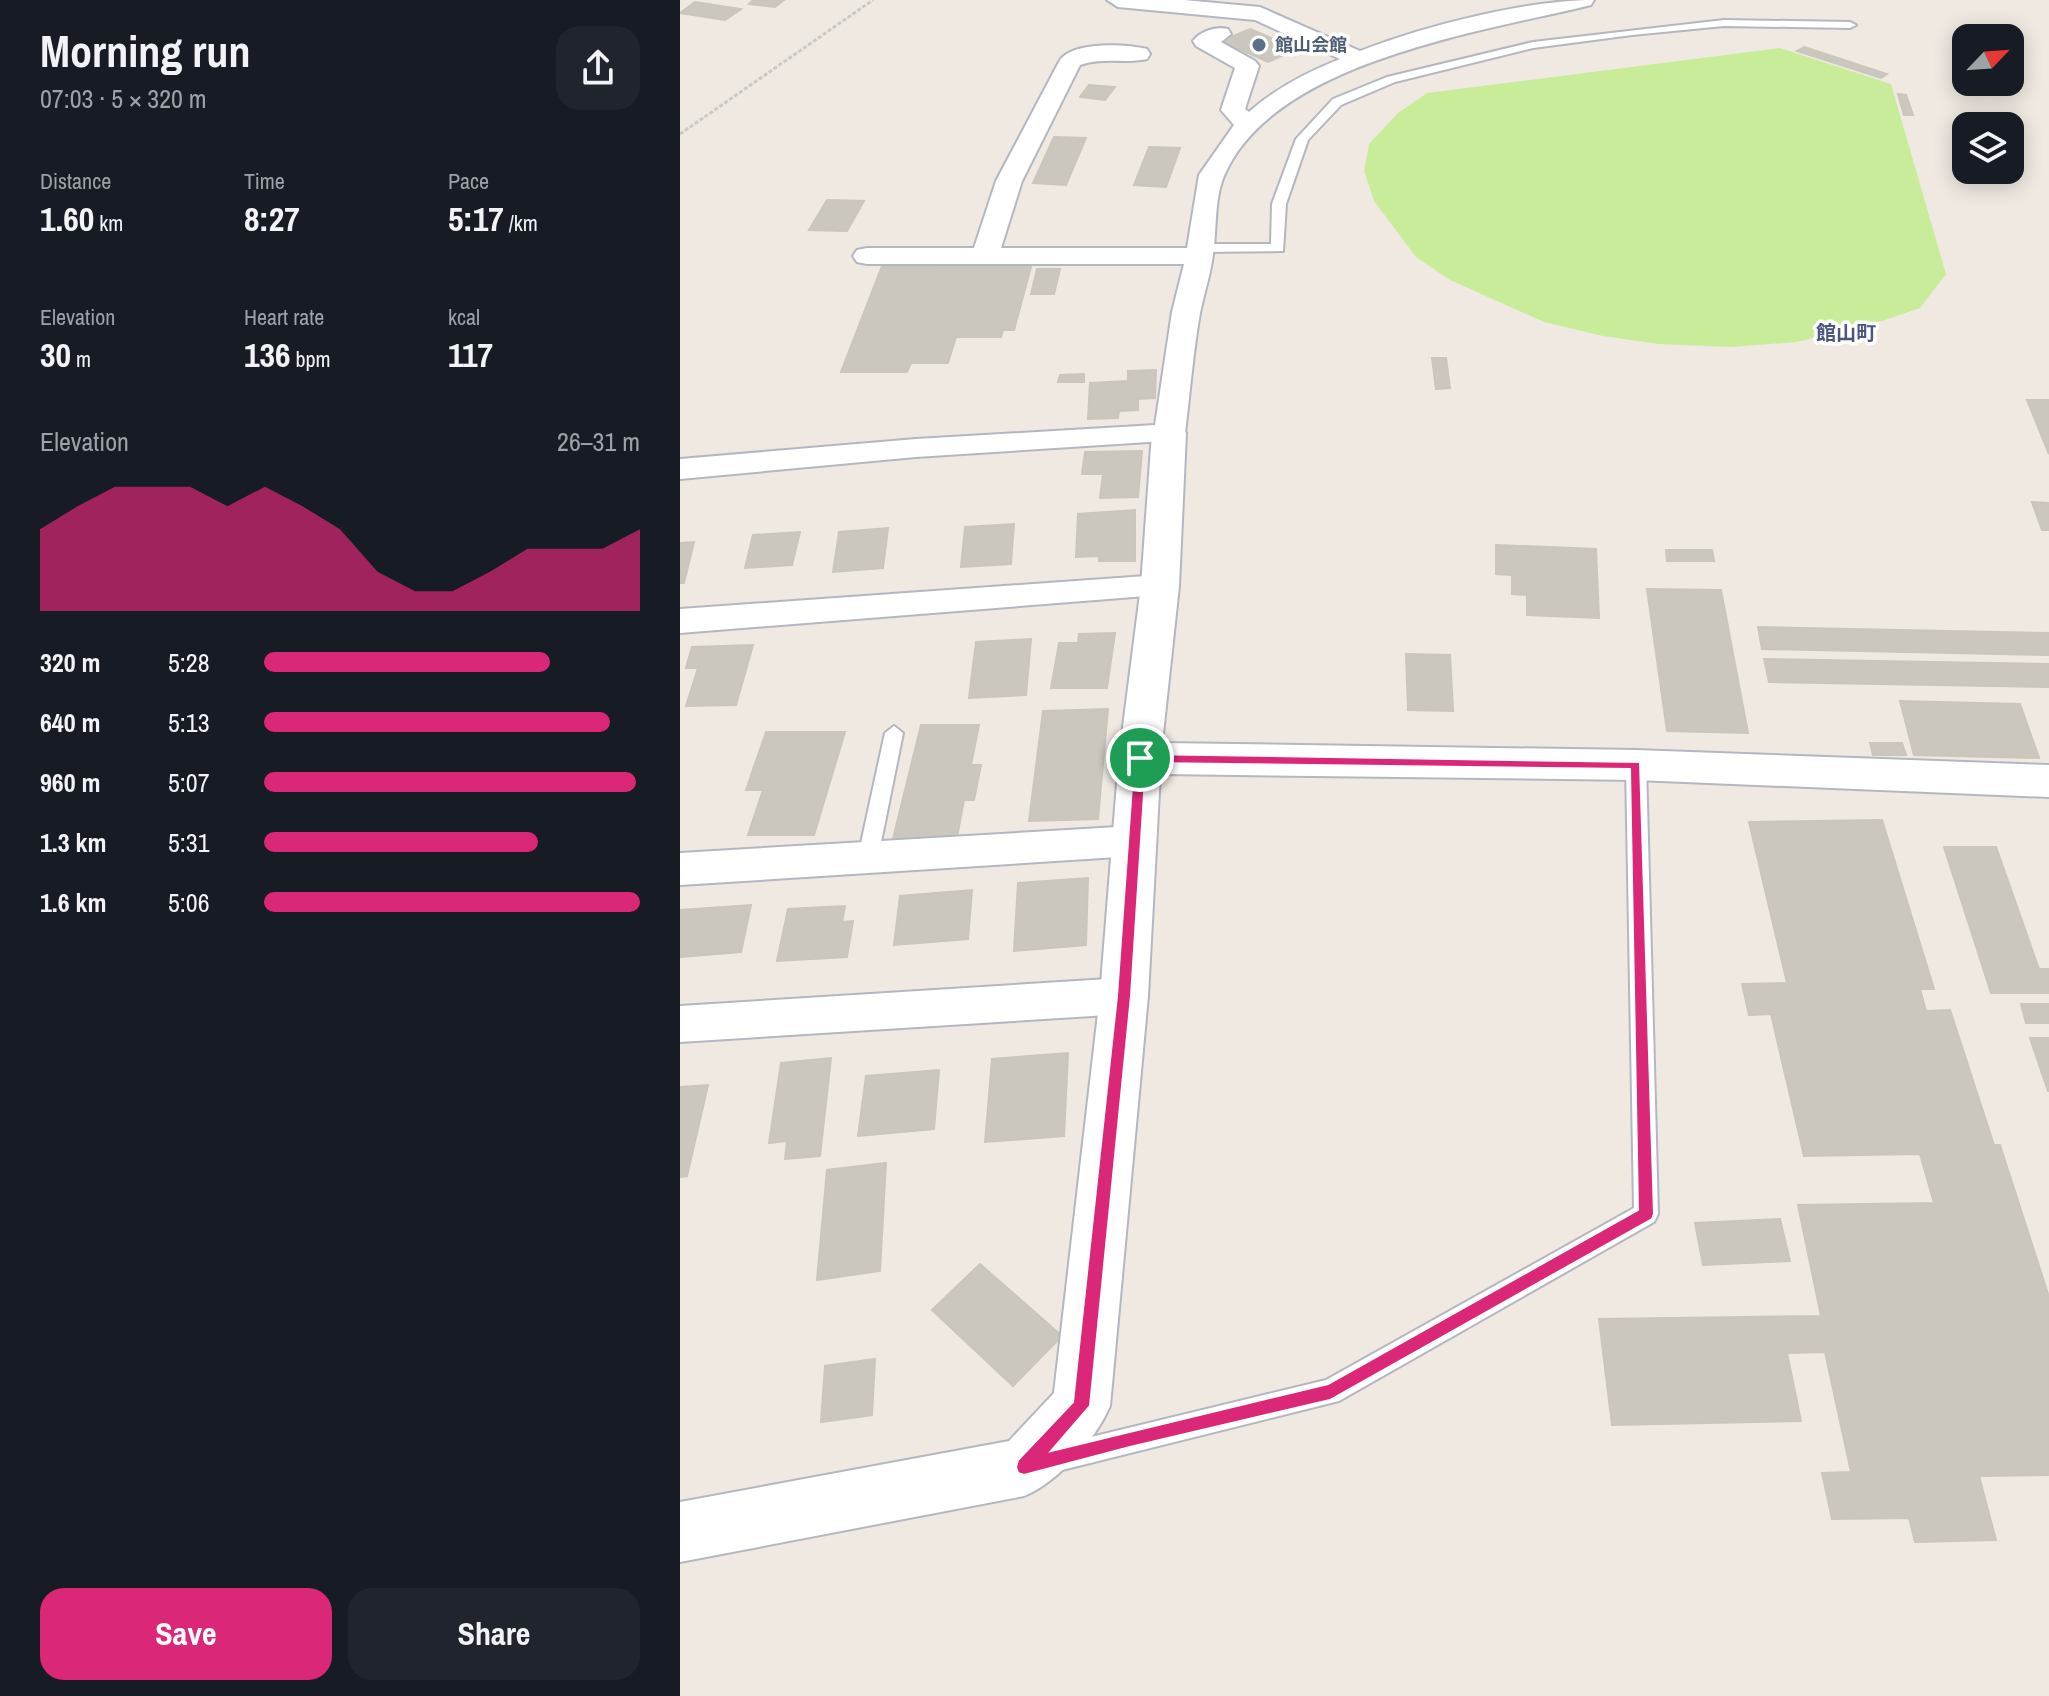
<!DOCTYPE html>
<html lang="en">
<head>
<meta charset="utf-8">
<style>
  :root { --surface:#171b24; --page:#20242c; --text:#f1f3f6; --muted:#9ea1a6; --accent:#db2777 }
  body { margin:0; font-family:"Archivo Narrow","Noto Sans JP",sans-serif; background:var(--page); color:var(--text); height:100vh; display:flex; flex-direction:column; font-size:30px; white-space:nowrap }
  * { box-sizing:border-box; margin:0 }
  p { font-size:26px; color:var(--muted) }
  .icon { flex:none; width:44px; height:44px; fill:none; stroke:currentColor; stroke-width:2; stroke-linecap:round; stroke-linejoin:round }
  .map { position:relative; flex:1; overflow:hidden }
  .panel { display:flex; flex-direction:column; background:var(--surface); width:680px }
  .panel>* { flex:none }
  .needle { width:52px; rotate:65deg }
  .buttons { position:absolute; left:1272px; top:24px; display:grid; gap:16px }
  .buttons a { display:grid; place-items:center; width:72px; height:72px; border-radius:16px; background:var(--surface); box-shadow:0 4px 20px #0003; font-size:40px }
  .pin { position:absolute; display:grid; place-items:center; width:68px; height:68px; color:#fff; margin:-34px; border:4px solid #fff; border-radius:50%; box-shadow:0 2px 8px #0007 }
  .round { display:grid; place-items:center; flex:none; width:84px; height:84px; border-radius:24px; background:var(--page) }
  .summary { display:flex; align-items:center; justify-content:space-between; height:136px; padding:0 40px }
  h1 { font-size:44px; font-weight:700; line-height:60px }
  .stats { display:grid; grid-template-columns:repeat(3,1fr); gap:12px; height:136px; padding:8px 40px }
  .stats div { display:grid; align-content:center }
  .stats b { font-size:34px; font-weight:700 }
  .stats small { font-size:22px; font-weight:400 }
  .stats p { font-size:22px }
  .chart { height:224px; padding:16px 40px }
  .chart p { display:flex; justify-content:space-between }
  .chart svg { width:100%; height:144px; margin-top:8px; fill:var(--accent); opacity:.7 }
  .button { display:flex; gap:16px; margin-top:auto; padding:16px 40px }
  .button a { flex:1; height:92px; border-radius:24px; background:var(--accent); color:#fff; font-size:32px; font-weight:700; line-height:92px; text-align:center }
  .button a+a { background:var(--page); color:var(--text) }
  ul { padding:0 40px; list-style:none; font-size:26px }
  li { display:grid; grid-template-columns:128px 96px 1fr; align-items:center; height:60px }
  li i { height:20px; border-radius:10px; background:var(--accent) }
  main { display:flex; flex:1; min-height:0 }
  .map>svg:first-child { display:block }
</style>
</head>
<body>
<main>
<section class="panel">
<div class="summary"><div><h1>Morning run</h1><p>07:03 · 5 × 320 m</p></div><a class="round"><svg class="icon" aria-label="share" viewBox="0 0 24 24"><path d="M12 15V3M7 8l5-5 5 5M5 13v7h14v-7"/></svg></a></div>
<div class="stats">
<div><p>Distance</p><b>1.60<small> km</small></b></div>
<div><p>Time</p><b>8:27</b></div>
<div><p>Pace</p><b>5:17<small> /km</small></b></div>
</div>
<div class="stats">
<div><p>Elevation</p><b>30<small> m</small></b></div>
<div><p>Heart rate</p><b>136<small> bpm</small></b></div>
<div><p>kcal</p><b>117</b></div>
</div>
<div class="chart"><p><span>Elevation</span>26–31 m</p>
<svg viewBox="0 0 160 44" preserveAspectRatio="none"><path d="M0 44V19L10 12L20 6L30 6L40 6L50 12L60 6L70 12L80 19L90 32L100 38L110 38L120 32L130 25L140 25L150 25L160 19V44z"/></svg>
</div>
<ul>
<li><b>320 m</b>5:28<i style="width:76%"></i></li>
<li><b>640 m</b>5:13<i style="width:92%"></i></li>
<li><b>960 m</b>5:07<i style="width:99%"></i></li>
<li><b>1.3 km</b>5:31<i style="width:73%"></i></li>
<li><b>1.6 km</b>5:06<i style="width:100%"></i></li>
</ul>
<div class="button"><a>Save</a><a>Share</a></div>
</section>
<div class="map">
<svg width="1369" height="1696" viewBox="0 0 1369 1696">
  <rect width="100%" height="100%" fill="#efe9e1"/>
  <path fill="#c9ec9a" d="M1100 48 1211 84 1266 274 1240 308 1205 320 1117 342 1050 347 979 344 923 336 864 322 770 280 736 257 694 201 684 171 689 144 718 113 747 93Z"/>
  <path fill="#cbc7bf" stroke="#cbc5ba" stroke-width="2" d="M73 0H104L95 7 69 4Z
    M15 2 61 9 45 20 0 13Z
    M570 29 617 49 588 62 541 41Z
    M1124 47 1207 74 1201 78 1117 51Z
    M409 85 435 87 425 100 400 97Z
    M1218 94 1226 95 1233 115H1224Z
    M374 137 406 138 386 185 353 183Z
    M469 147 500 148 486 187 454 185Z
    M147 200 184 201 167 231 129 230Z
    M202 266 351 267 334 330H323L321 337H276L268 363H231L227 372H161Z
    M357 269H380L374 294H351Z
    M752 358H766L770 388 756 389Z
    M476 370 475 398 458 399V410L439 411 438 418 408 419 410 383 448 381V371Z
    M404 374V382H378L380 375Z
    M1347 400H1369V454Z
    M462 451 458 497 420 498 423 474H402L405 452Z
    M1352 502 1369 503V530H1362Z
    M455 510V561H419V556L396 557 398 514Z
    M334 524 331 564 281 567 285 527Z
    M208 528 203 568 153 572 159 532Z
    M120 532 112 565 65 568 73 535Z
    M14 542 4 583H0V543Z
    M816 545 916 549 919 618 847 615V595L832 594V575L816 574Z
    M986 550H1032L1034 561H987Z
    M967 589 1041 590 1068 733 987 731Z
    M1078 627 1369 633V655L1082 649Z
    M435 633 427 688H371L379 643H398L399 634Z
    M351 639 346 695 289 698 296 642Z
    M73 645 56 705 6 706 18 668H6L12 647Z
    M726 654 770 655 773 711 728 710Z
    M1084 659 1369 664V687L1089 682Z
    M1220 701 1340 704 1359 758 1234 755Z
    M428 709 418 819 349 821 363 711Z
    M241 725H299L291 765H301L294 800H284L276 842 212 843Z
    M86 732H165L134 835H68L83 790H66Z
    M1190 743H1222L1226 755H1193Z
    M1202 820 1254 989H1240L1246 1011 1270 1010 1314 1145H1320L1369 1297V1475L1299 1476 1316 1540 1235 1542 1229 1518 1152 1519 1142 1473 1171 1472 1145 1352 1107 1353 1121 1421 932 1425 919 1319 1141 1316 1118 1205 1254 1203 1240 1154 1124 1156 1091 1014 1069 1015 1062 984 1107 983 1069 822Z
    M1264 847H1316L1359 969H1369V993H1311Z
    M408 878 406 945 334 951 338 883Z
    M292 890 288 939 214 945 220 896Z
    M71 905 61 952 0 957V910Z
    M165 906 162 922 173 921 167 957 97 961 108 909Z
    M1341 1004H1369V1023H1346Z
    M1350 1038H1369V1091H1368Z
    M388 1053 384 1136 305 1142 312 1059Z
    M151 1058 140 1156 105 1159 107 1141 89 1143 101 1063Z
    M259 1070 254 1129 178 1136 186 1076Z
    M28 1085 7 1176 0 1177V1087Z
    M206 1163 200 1271 137 1280 147 1170Z
    M1100 1219 1110 1261 1023 1265 1015 1223Z
    M300 1264 382 1336 333 1386 252 1310Z
    M195 1359 192 1415 141 1422 145 1366Z"/>
  <g fill="none" stroke-linecap="round" stroke-linejoin="round">
    <defs>
      <path id="service" d="M1044 20 1170 22 1176 25 1170 28 1044 26 952 35 853 48 715 82 661 105 628 140 606 204 603 251 521 252 514 248 521 244H591L592 204 616 139 653 99 707 77 853 42Z
        M214 726 223 733 198 857 195 862H181L178 857 205 733Z
        M956 758 966 765 978 1214 974 1222 659 1401 374 1472 365 1468 361 1459 365 1450 374 1446 646 1380 954 1208 946 765Z"/>
      <path id="minor" d="M427 0H504L580 7 680 51C744 26 846 0 914 0L911 5C802 32 593 61 544 176 534 200 537 229 533 254 531 273 524 293 520 313 513 353 510 393 505 433L500 440 236 457 0 479V459L236 439 475 425 492 312 504 264H187L177 262 173 256 177 250 187 248H294L316 181 380 60C394 41 446 44 467 49L470 54 467 59C445 64 423 57 400 65L342 181 321 248H507L519 175 554 125 541 110 555 68 516 46 513 41C520 31 536 26 548 29L551 34 541 42 575 61 579 66 565 109 569 112C596 88 627 72 660 59L575 20 438 7Z
        M480 575 492 578 497 586 492 594 0 633V609Z
        M454 826 468 830 474 841 468 852 454 856 0 885V853Z
        M444 978 459 983 466 996 459 1009 444 1014 0 1042V1006Z"/>
      <path id="tertiary" d="M489 423 501 426 506 433 499 586 482 743 956 750 1369 765V797L956 780 480 774 468 996 430 1406C416 1439 377 1483 344 1496L0 1562V1502L329 1441 374 1393 420 996 439 758 461 586 472 433 477 426Z"/>
    </defs>
    <use href="#service" stroke="#b4b7c1" stroke-width="4"/>
    <use href="#minor" stroke="#b4b7c1" stroke-width="4"/>
    <use href="#tertiary" stroke="#b4b7c1" stroke-width="4"/>
    <path stroke="#c9c9c9" stroke-width="3" stroke-dasharray="4 2" stroke-linecap="butt" d="M0 134 193 0"/>
    <use href="#service" fill="#fff" fill-rule="evenodd"/>
    <use href="#minor" fill="#fff" fill-rule="evenodd"/>
    <use href="#tertiary" fill="#fff" fill-rule="evenodd"/>
  </g>
  <path fill="#db2777" stroke="#fff" stroke-width="2" fill-rule="evenodd" d="M460 754 960 762 974 1214 972 1219 650 1400 450 1447 344 1475 338 1473 336 1467 338 1460 393 1402 437 996 454 758ZM466 763 950 769 958 1210 648 1384 371 1451 410 1406 451 996Z"/>
  <circle fill="#5c6f8a" stroke="#fff" stroke-width="3" cx="579" cy="45" r="8"/>
  <g text-anchor="middle" stroke-width="7" stroke-linejoin="round" paint-order="stroke">
    <g font-size="18" font-weight="bold" fill="#4e5e75" stroke="#fff" text-anchor="start">
      <text x="595" y="51">館山会館</text>
    </g>
    <g font-size="20" font-weight="bold" fill="#4d5680" stroke="#fff">
      <text x="1166" y="340">館山町</text>
    </g>
  </g>
</svg>
<div class="buttons">
<a><svg class="needle" viewBox="-14 -14 28 28"><path d="M0-13l5 13h-10z" fill="#e53935"/><path d="M0 13l5-13h-10z" fill="#9ea1a6"/></svg></a>
<a><svg class="icon" aria-label="layers" viewBox="0 0 24 24"><path d="M12 4l9 5-9 5-9-5zM3 14l9 5 9-5"/></svg></a>
</div>
<div class="pin" style="left:460px;top:758px;background:#1e9e55"><svg class="icon" aria-label="arrive" viewBox="0 0 24 24"><path d="M6 21V4h12l-3 4 3 4H6"/></svg></div>
</div>
</main>
</body>
</html>
